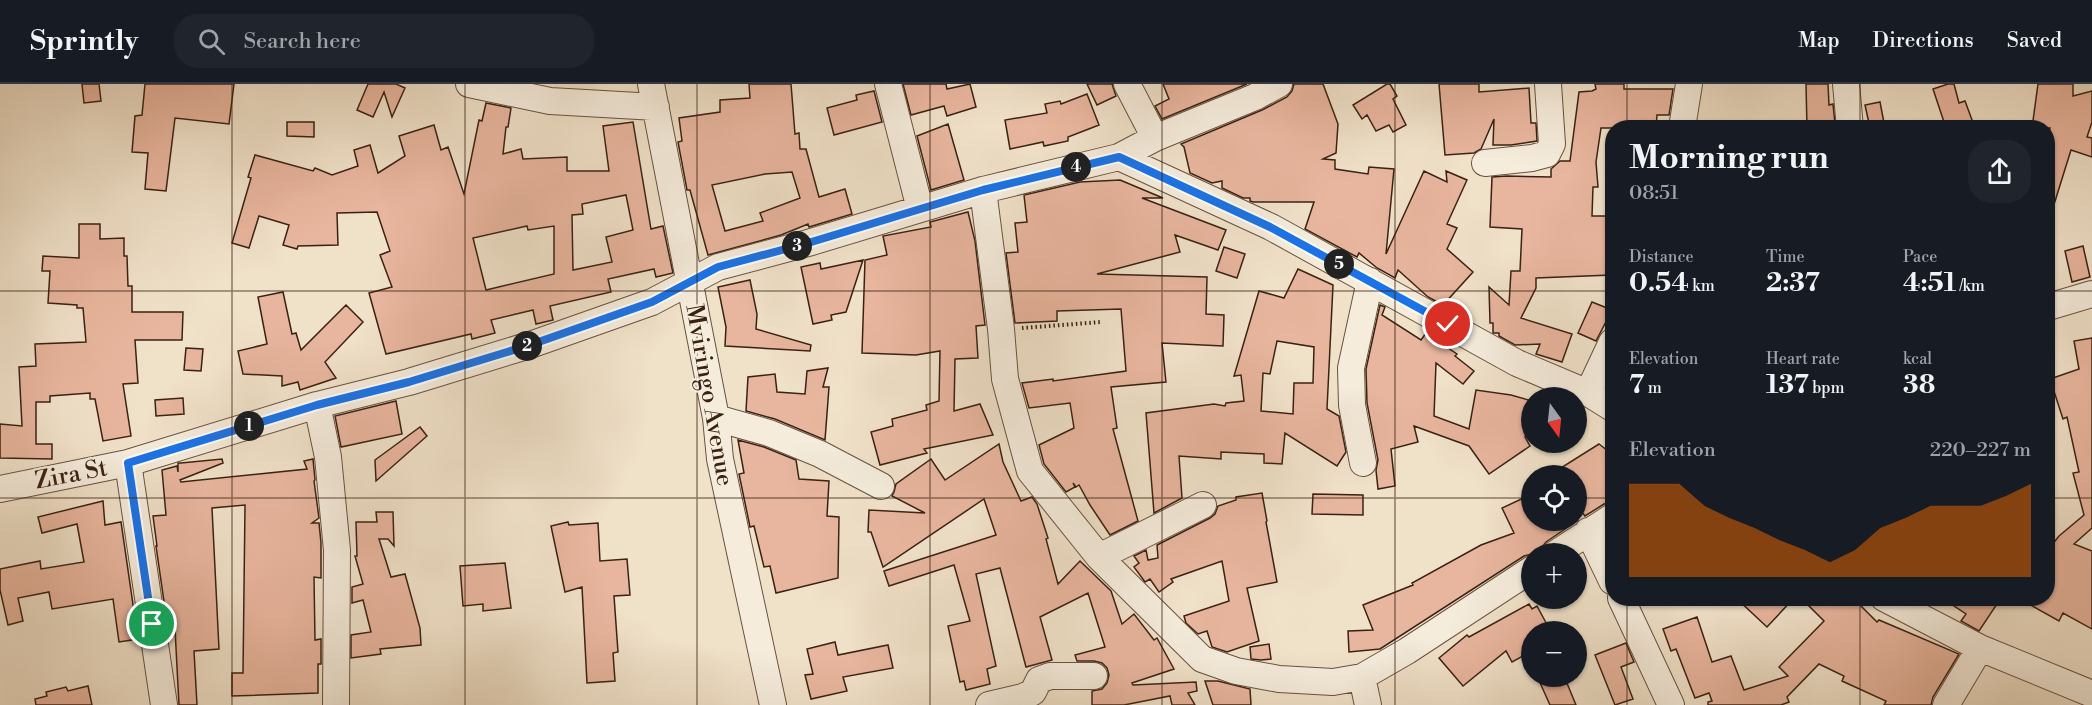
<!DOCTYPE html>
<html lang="en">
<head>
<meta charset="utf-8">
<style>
  :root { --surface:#171b24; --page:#20242c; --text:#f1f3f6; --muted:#9ea1a6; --line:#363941; --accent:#b45309 }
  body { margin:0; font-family:"Libre Bodoni",serif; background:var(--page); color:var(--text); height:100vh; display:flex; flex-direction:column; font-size:22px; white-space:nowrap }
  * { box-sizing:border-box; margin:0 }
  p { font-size:20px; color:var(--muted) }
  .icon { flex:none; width:33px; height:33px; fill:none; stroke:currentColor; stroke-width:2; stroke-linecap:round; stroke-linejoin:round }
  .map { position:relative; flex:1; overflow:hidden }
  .drawer { position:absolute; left:1605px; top:36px; width:450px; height:486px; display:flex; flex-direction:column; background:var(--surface); border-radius:24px; box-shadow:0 2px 4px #0004 }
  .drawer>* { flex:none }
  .needle { width:39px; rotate:165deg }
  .controls { position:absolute; left:1521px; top:303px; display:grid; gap:12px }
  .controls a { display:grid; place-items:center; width:66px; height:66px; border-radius:50%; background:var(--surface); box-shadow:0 2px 4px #0004; font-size:30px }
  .pin { position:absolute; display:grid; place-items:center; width:51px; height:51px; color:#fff; margin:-26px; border:3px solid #fff; border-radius:50%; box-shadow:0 2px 6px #0007 }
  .km { position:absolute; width:30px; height:30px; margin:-15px; border-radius:50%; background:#222; color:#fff; font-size:16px; line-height:30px; text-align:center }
  .round { display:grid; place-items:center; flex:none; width:63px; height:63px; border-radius:24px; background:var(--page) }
  .summary { display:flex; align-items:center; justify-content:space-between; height:102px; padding:0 24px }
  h1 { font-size:33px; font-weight:800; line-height:45px }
  .figures { display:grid; grid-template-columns:repeat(3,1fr); gap:9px; height:102px; padding:6px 24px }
  .figures div { display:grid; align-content:center }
  .figures b { font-size:26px; font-weight:800 }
  .figures small { font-size:16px; font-weight:400 }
  .figures p { font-size:16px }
  .chart { height:168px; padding:12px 24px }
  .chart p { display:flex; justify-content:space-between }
  .chart svg { width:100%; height:108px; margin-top:6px; fill:var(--accent); opacity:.7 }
  header { display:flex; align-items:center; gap:36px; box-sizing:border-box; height:84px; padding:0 30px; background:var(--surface); border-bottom:2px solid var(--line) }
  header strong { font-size:28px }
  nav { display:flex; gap:33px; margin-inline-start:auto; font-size:21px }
  .search { width:420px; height:54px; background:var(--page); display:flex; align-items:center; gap:15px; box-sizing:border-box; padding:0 21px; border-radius:24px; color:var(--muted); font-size:22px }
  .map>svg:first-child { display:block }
</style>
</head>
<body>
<header>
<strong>Sprintly</strong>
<div class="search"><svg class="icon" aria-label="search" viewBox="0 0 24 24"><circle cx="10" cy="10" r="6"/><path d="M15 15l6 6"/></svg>Search here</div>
<nav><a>Map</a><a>Directions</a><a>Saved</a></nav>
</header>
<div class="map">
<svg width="2092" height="621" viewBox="0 0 2092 621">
  <rect width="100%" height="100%" fill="#f0e1c9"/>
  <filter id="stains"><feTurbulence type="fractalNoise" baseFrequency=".00333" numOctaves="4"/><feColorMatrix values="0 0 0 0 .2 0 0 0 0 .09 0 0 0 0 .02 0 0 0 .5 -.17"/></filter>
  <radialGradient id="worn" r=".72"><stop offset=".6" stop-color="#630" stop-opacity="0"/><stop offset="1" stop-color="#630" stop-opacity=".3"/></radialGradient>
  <path fill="#e8b59e" stroke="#3a2212" stroke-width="1.5" fill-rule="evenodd" d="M82 0H99L101 17 84 19Z
    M145 0H234L229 40 175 34 166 107 145 105 148 69 132 68 135 32 142 31Z
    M368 0H396L405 4 392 33 384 8 373 33 357 26Z
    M749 0H791L795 50 799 49 800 65H806L819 113 845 105 852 130 809 143 808 140 781 151 708 171 690 106H687L678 58 682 57 679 34 720 28V16L750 14ZM792 88 800 114 760 129 763 137 725 147 712 101 765 90Z
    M903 0H946L947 5 970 0 976 23 947 32 944 22 911 31Z
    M1087 0H1112L1116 12 1097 21Z
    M1163 0H1247L1162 35 1155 22 1169 15Z
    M1294 0H1323L1338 40 1336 69 1323 75 1335 76V85L1368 90 1369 83 1394 85 1386 170 1424 87 1447 98 1446 87 1467 96 1447 140 1457 144 1447 165 1473 188 1443 221 1428 213 1398 186 1395 194 1377 184 1359 169 1357 173 1305 145 1314 118H1253L1250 117V114H1243L1222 104V97L1212 99 1190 89 1184 63 1181 60 1262 26 1287 13 1292 7Z
    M1387 0H1390L1397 12 1393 15 1406 41 1393 48 1389 41 1376 47 1367 31 1362 35 1353 21Z
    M1439 0H1479V8L1529 4 1531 39H1536L1537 57 1511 61H1493L1494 35 1481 65 1474 69 1445 71Z
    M1595 0H1624V5H1673L1669 31H1657L1656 44H1601L1596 78 1598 103H1593L1592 132H1609L1608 164H1610L1611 191 1536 194V204L1521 234 1572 250 1562 278 1536 270 1540 260 1515 261 1499 252V249H1493V239H1490L1489 203 1509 221 1511 187H1520L1522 145 1490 143 1492 93 1507 92 1551 93V85L1560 77H1570L1579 8 1592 7 1596 5Z
    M1806 0H1828L1829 21 1833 20 1835 40 1826 43 1824 38 1807 44Z
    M1948 0H1954L1959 19 1965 17 1975 44H1946L1933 5Z
    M2038 0H2073V12L2092 7V38L2087 53 2092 54V73L2071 66 2051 130 2048 129V54L2050 44H2032Z
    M874 7 882 38 834 51 827 24 857 16 856 11Z
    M1087 10 1099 41 1068 53V57L1044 62 1043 58 1010 65 1005 36 1047 29 1045 20 1060 17 1061 20Z
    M1880 18 1885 44H1870L1865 21Z
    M486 19 511 24 508 43H506L503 70 521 65 523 75 567 73V87H609L603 42 633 38 651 145 663 142 673 189 656 193 654 185 608 195 611 208 550 222 553 236 536 240 533 226 491 236 495 249 472 255 471 250 386 270 369 209 392 203 380 171 390 167 377 128 337 129 338 161 298 162 297 165 283 161 289 141 259 132 249 164 232 159 251 94 248 93 255 71 313 87 315 84 332 91 358 82 354 66 370 61 378 89 405 72 399 52 434 41 441 66 448 63 464 110 479 36 482 37ZM626 111 633 146 606 153 612 178 573 186 572 131 583 130 582 120ZM527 142 528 146 554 142V190L486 206 473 154Z
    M287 38H314V53L287 52Z
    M948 40 964 96 931 106 917 52Z
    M1120 96 1163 114H1142L1226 146 1218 166 1175 151 1180 168 1097 190 1207 193 1206 230 1224 231 1223 262 1162 259 1166 298 1111 303 1117 344 1113 345 1138 437 1110 451 1090 421 1079 401 1076 403 1073 399 1075 403 1066 408 1044 380 1039 361 1074 344 1070 319 1029 324 1022 299 1053 295V297L1126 287 1121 225 1057 227V237L1015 239 1006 169 1018 168 1015 139 1027 138 1024 111 1080 98Z
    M968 128 975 157 985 241 976 242 978 274 955 275 954 327 980 320 993 351 924 365 927 369 880 381 871 348 893 342 892 335 927 326 926 321 939 317 940 267 916 271 862 269 865 176 887 171 883 152 931 143 930 138Z
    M79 140H100V155L124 154V172H127L128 202H132V228H183L182 256H135L138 299 123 300 131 352 103 357 95 315H90V309L50 312V318H36V360H52V375L0 374V340L22 342 19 283 36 282 35 260 86 258 83 224H77V221L48 219 50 187H42L43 172 79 174Z
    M2083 162 2090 193 2072 198 2065 167Z
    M1224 163 1245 170 1237 194 1216 187Z
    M863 176 846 228 831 231 832 236 813 240 801 183 820 179 821 185Z
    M1298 185 1333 201 1327 325 1339 332 1346 368 1337 382 1285 349 1282 380 1264 379V370L1221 368V375L1179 372 1182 414 1154 429 1146 329 1214 320 1225 322 1226 319 1244 317 1241 291 1234 292 1259 207 1284 214ZM1277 257 1314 263 1313 299H1294L1293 330 1261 327 1263 289 1270 290Z
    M750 196 757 230 756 245 811 261 810 267 725 262 726 243 718 203Z
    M283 208 292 250 296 249 301 266 346 221 363 238 325 278 336 294 300 306 298 298 282 302V292L243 290 238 267 267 260 258 213Z
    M1592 218 1612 226 1596 257 1578 249Z
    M1380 221 1385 223 1382 231 1421 256 1426 249 1457 270 1455 272 1474 287 1463 300 1436 279 1434 332 1469 345 1476 306 1511 311 1532 317V340L1525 353 1530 362 1489 390 1469 362 1414 342 1418 358 1391 365 1395 402 1378 405 1376 386 1378 376 1367 319 1366 285Z
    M2092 254V444L2074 460 2092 467V545L2063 529 2059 537 2018 514H2048V466L2059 452 2084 431 2073 389 2079 388 2067 333 2063 335 2050 295 2079 285 2074 257Z
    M186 264 203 265 201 287 184 286Z
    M828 284 823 303H829L825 356 775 335 746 327 748 293 775 290 777 308 805 310 807 287Z
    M183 314 184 330 156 332 155 316Z
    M396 317 402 350 341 363 335 332Z
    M420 343 427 352 376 397 375 376Z
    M738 356 764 363 796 376 799 395 829 397 827 432 839 433 838 494 776 509 770 482 764 483 754 442 750 443 739 390 744 389Z
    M999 360 1003 378 1021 417 1032 413 1037 420 1048 454 1046 455 1058 500 1080 477 1111 507 1122 540 1134 530 1154 556 1157 554 1174 585 1132 599 1133 601 1196 598 1197 607 1188 609 1195 621H1172L1170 612 1124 621H1092V607L1102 605 1107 599 1109 591 1107 584 1102 579 1094 577H1077L1075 571 1105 563 1088 509 1040 533 1052 576 1026 583 1000 484 976 490 996 582 987 585 990 600 966 606 964 597 960 598 948 542 970 537 954 481 889 502 884 487 996 451 984 415 883 483 871 448H868L869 426 925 429 892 412 894 408 896 400 931 375 945 396Z
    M1599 360 1612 370V418L1604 420 1585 432 1576 421V392H1548Z
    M222 375 223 379 180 396 181 398 307 385 304 377 313 375 315 396 314 397 319 434 312 439H319L321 459V494L314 493 315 556 321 555V580H318V609L232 612V589H243L245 421 212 424 219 565 194 567 197 621H179L175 545H168L156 462H157L153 432 166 431 162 386 177 382 178 388V379H181Z
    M1262 409 1267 437 1266 438 1277 498 1247 504 1259 557 1227 568 1212 563 1207 547 1198 550 1186 539 1184 532 1229 517 1222 477 1171 495 1173 498 1159 508 1150 495 1145 498 1134 483 1139 479 1134 472 1146 466 1148 476 1158 474 1157 461 1210 434 1215 430 1218 422 1236 416V413Z
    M1313 410 1363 411V431L1312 430Z
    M1532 410V436L1577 437 1546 458 1542 463 1540 470H1532L1524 472 1380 565 1349 568 1348 547 1373 546 1363 521 1413 501 1412 499 1481 461 1514 449 1502 424Z
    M103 417 105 441 121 438 138 555 119 558 113 515 52 525 49 508 18 514 23 537 8 541 0 506V485L40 477 41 485 84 478 77 440 42 449 38 433Z
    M376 428H393L394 462 388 455H379L391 493 405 490 420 544 421 561 380 565 381 570 351 574V551L371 548 363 516 352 519V503L363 500 355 472H357L356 438H377Z
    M568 438 569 441 598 439 600 477 627 475 630 511 614 512 618 568 613 569 615 597 587 599 582 503 565 508 551 442Z
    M505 479 511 524 483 527V520L463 522 460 482Z
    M1736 514H1794L1767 543Z
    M1801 514H1853L1877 538 1879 536 1959 570 1933 613 1931 621H1884L1886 617 1842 597 1844 592 1819 580 1787 613 1789 618 1781 621H1708V618L1712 617 1709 609 1695 614 1676 565 1671 567 1663 545 1697 533 1712 578 1731 572 1744 606 1788 592 1779 583 1824 537Z
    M1942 514H1989L1997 520 1979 547 1961 537 1966 530Z
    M1529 520 1532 525 1537 522 1551 548H1532V567L1512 578 1506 567 1463 602 1439 574 1467 551 1469 553Z
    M835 558 838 571 888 561 893 584 843 593 847 607 811 615 805 591 813 590 807 565Z
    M1626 559 1634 578 1621 583 1633 615 1615 621 1595 571Z
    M1269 560 1271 575 1261 576 1251 575 1250 563Z
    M1537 592H1564L1576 621H1550Z
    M1205 597H1218L1250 605 1251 621H1213Z
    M88 602 92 621H36L35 615 47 612 46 608 66 603 68 607Z"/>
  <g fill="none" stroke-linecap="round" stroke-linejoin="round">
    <defs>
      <path id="minor" d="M469 0 550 17 656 23
        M651 0 716 334 720 375 773 621
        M888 0 920 125
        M1127 0 1155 54
        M1846 0 1850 44
        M1682 44 1689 0
        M1119 73 1271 143 1517 279 1588 309 1612 324
        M1485 79 1532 74 1547 70 1552 60 1548 0
        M983 106 1001 245 1005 295 1030 387 1099 473 1202 575 1236 587 1279 595 1333 598 1362 593 1407 567 1532 485
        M2048 223 2092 210
        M1588 309 1612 258
        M317 321 328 373 337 466 336 621
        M716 334 769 349 820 370 881 402
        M128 379 164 621
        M1363 379 1352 321 1351 284 1370 197
        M0 405 128 379 317 321 409 298 530 261 652 218 718 183 808 159 983 106 1119 73 1155 54 1255 13 1279 0
        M1588 447 1612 497
        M1555 470 1612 433
        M1099 473 1203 421
        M1621 514 1671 621
        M1884 514 1980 564 2092 610
        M1362 593 1368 621
        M989 621 1023 613 1033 608 1039 596 1050 592H1094
        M1946 621 1980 564"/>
    </defs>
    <use href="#minor" stroke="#685240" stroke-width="28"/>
    <path stroke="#3a2212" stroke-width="4" stroke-dasharray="1.5 3" stroke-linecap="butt" d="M1022 244 1101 238"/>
    <use href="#minor" stroke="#f5ecdc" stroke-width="26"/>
  </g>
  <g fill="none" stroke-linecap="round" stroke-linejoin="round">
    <defs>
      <path id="route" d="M152 540 128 379 317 321 409 298 530 261 652 218 718 183 808 159 983 106 1119 73 1270 143 1448 240"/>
    </defs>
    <use href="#route" stroke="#fff" stroke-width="12"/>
    <use href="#route" stroke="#1a73e8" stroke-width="8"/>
  </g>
  <path fill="none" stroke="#3a2212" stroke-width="1.5" stroke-opacity="0.55" d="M232 0V621M465 0V621M697 0V621M930 0V621M1162 0V621M1395 0V621M1627 0V44M1860 0V44M0 207H1612M2048 207H2092M0 414H1532M1576 414H1612M2048 414H2092M1627 514V621M1860 514V621"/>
  <g text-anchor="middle" stroke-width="4.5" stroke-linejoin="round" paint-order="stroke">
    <g font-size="24" fill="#3a2212" stroke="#f5ecdc">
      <text transform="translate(710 311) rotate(80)" y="8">Mviringo Avenue</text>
      <text transform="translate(71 390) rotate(-11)" y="8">Zira St</text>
    </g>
  </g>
  <rect width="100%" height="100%" filter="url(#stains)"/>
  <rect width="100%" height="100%" fill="url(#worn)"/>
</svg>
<div class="controls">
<a><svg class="needle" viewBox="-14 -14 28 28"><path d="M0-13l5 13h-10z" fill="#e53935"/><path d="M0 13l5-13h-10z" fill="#9ea1a6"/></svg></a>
<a><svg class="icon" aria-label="locate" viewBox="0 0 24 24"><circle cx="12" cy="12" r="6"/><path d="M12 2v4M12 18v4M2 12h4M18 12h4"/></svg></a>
<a>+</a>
<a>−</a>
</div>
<div class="pin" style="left:152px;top:540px;background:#1e9e55"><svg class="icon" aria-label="arrive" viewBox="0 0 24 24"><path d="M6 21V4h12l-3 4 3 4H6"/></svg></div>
<div class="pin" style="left:1448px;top:240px;background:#d93025"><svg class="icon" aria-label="check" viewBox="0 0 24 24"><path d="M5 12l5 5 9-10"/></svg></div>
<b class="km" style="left:249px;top:342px">1</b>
<b class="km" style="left:527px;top:262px">2</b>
<b class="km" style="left:797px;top:162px">3</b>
<b class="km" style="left:1076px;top:83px">4</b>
<b class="km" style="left:1339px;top:180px">5</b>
<section class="drawer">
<div class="summary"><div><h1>Morning run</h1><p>08:51</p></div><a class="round"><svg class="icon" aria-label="share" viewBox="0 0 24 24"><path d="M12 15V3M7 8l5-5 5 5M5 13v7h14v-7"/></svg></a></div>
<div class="figures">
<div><p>Distance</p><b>0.54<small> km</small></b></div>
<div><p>Time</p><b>2:37</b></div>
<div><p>Pace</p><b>4:51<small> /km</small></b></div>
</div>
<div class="figures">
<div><p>Elevation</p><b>7<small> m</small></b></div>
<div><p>Heart rate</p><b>137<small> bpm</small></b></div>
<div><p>kcal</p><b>38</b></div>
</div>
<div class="chart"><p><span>Elevation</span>220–227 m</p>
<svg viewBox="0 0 160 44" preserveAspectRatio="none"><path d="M0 44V6L10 6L20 6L30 15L40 20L50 24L60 29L70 33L80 38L90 33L100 24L110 20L120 15L130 15L140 15L150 11L160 6V44z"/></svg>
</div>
</section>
</div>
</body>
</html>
